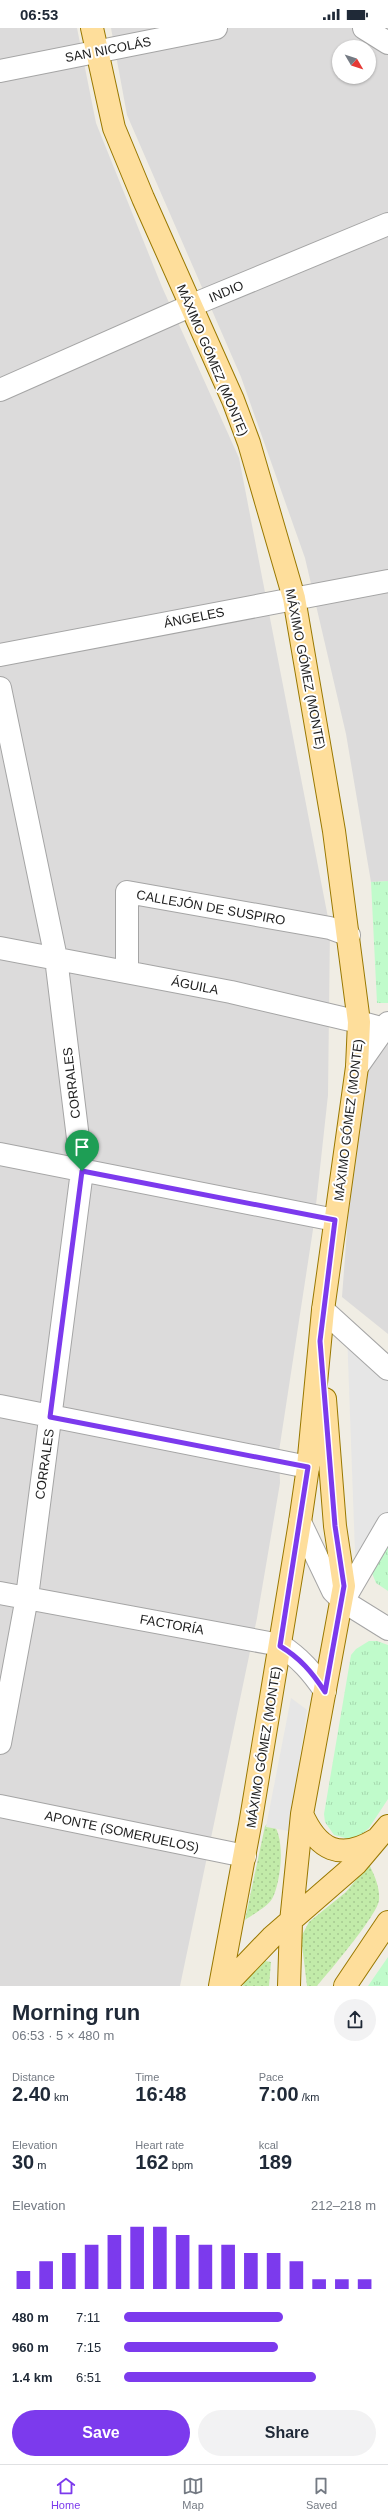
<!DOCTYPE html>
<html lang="en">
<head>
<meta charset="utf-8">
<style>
  :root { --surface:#fff; --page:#f2f2f3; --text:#1f2937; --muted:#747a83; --line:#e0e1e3; --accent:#7c3aed }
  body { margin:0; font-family:Helvetica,sans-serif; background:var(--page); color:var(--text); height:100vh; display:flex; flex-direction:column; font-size:15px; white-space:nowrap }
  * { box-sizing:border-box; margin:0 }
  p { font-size:13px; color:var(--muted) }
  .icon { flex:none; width:22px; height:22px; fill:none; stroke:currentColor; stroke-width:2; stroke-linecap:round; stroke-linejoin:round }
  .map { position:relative; height:1958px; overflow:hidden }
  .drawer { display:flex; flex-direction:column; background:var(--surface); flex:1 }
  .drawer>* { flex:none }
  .needle { width:26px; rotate:129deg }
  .fabs { position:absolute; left:332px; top:12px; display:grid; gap:8px }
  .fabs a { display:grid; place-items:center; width:44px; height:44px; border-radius:50%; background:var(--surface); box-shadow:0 1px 3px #0004; font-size:20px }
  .pin { position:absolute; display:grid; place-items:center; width:34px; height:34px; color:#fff; margin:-41px -17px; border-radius:50% 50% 50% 0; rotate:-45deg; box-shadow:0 0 4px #0007 }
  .pin .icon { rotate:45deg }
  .round { display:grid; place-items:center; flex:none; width:42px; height:42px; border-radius:21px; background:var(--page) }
  .headline { display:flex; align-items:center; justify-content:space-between; height:68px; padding:0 12px }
  h1 { font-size:22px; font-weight:700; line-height:30px }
  .stats { display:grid; grid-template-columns:repeat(3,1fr); gap:6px; height:68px; padding:4px 12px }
  .stats div { display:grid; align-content:center }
  .stats b { font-size:20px; font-weight:700 }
  .stats small { font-size:11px; font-weight:400 }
  .stats p { font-size:11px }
  .chart { height:112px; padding:8px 12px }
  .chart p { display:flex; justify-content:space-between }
  .chart svg { width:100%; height:72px; margin-top:4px; stroke:var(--accent); stroke-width:6 }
  .button { display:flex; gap:8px; margin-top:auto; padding:8px 12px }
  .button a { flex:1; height:46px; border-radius:24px; background:var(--accent); color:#fff; font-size:16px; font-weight:700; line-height:46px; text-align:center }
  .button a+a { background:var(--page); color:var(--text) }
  ul { padding:0 12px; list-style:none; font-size:13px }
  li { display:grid; grid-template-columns:64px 48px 1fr; align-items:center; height:30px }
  li i { height:10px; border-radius:5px; background:var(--accent) }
  .status { display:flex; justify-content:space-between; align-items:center; height:28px; padding:0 20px; background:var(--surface); direction:ltr }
  .status svg { height:11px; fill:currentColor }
  .dock { display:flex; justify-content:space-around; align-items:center; height:56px; border-top:1px solid var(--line); background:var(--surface); font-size:11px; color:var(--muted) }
  .dock a { display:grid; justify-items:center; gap:2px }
  .dock .active { color:var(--accent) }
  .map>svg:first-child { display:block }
</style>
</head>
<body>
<div class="status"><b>06:53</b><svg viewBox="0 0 49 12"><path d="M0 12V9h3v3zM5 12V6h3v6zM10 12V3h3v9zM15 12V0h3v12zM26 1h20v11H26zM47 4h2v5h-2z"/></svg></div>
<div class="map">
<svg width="388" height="1958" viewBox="0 0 388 1958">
  <defs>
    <pattern id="grass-dots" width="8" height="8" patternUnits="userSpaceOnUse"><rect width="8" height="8" fill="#c2eba9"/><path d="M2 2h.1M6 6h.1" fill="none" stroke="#a6c991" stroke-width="1.8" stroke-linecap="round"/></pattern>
    <pattern id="park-tufts" width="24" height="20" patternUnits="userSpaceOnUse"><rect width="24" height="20" fill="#c0fbcb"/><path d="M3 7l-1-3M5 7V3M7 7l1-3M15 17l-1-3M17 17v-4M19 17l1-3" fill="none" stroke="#a5d7ae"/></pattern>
  </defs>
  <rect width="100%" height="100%" fill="#f0ede4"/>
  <path fill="#dcdbdb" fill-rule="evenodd" d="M0 0H77L96 95 162 259 239 430 330 900 328 1067 314 1195 279 1423 280 1455 257 1590 180 1958H0Z
    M111 0H388V853L371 854 346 706 305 530 241 349 127 87ZM339 19H369V49H339Z
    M388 989V1306L342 1269 348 1189 365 1045Z"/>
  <path fill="url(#grass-dots)" d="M270 1793C287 1805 281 1855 272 1871 267 1879 252 1887 245 1892L265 1798Z
    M369 1836C374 1847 380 1858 379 1872 378 1886 329 1944 317 1958H307L301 1909 309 1894 346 1864Z
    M259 1932 271 1934 269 1958H243L246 1948Z"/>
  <path fill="url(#park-tufts)" d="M388 853V975H377L371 854Z
    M388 1509V1563L376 1555 372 1545Z
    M369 1613H377L388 1617V1771L369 1800 357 1810 349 1811 334 1807 325 1794 324 1786 351 1627 356 1621Z
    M388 1929V1958H368Z"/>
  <path fill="#e6e6e6" d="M347 1304 388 1341V1496L356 1552Z
    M291 1670 307 1682 289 1803 266 1799Z"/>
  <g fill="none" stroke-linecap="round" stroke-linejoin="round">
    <defs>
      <path id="minor" d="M364 0 388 15
        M0 43 216 0
        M0 362 190 278 388 196
        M0 627 388 553
        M0 660 56 930 82 1143 27 1569 0 1715
        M0 920 231 964 359 994
        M127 944V864L330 900 349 907
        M357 1039 388 995
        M0 1126 335 1192
        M0 1378 308 1439
        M0 1565 280 1617C300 1630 312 1644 325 1663
        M343 1573 388 1496
        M0 1778 245 1828"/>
      <path id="tertiary" d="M359 994 388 1002
        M323 1282 388 1341
        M300 1494 333 1563 343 1573 388 1601"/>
      <path id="primary" d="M92 0 114 100 143 170 233 372 249 415 294 570 334 803 359 994 357 1039 323 1282 308 1439 300 1494 250 1797 220 1958
        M302 1786C318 1822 340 1833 375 1812
        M225 1958 272 1909 356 1836 388 1798
        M289 1958 291 1894 302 1786 344 1558 335 1498 325 1371
        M345 1958 388 1894"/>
    </defs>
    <use href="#minor" stroke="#a5a5a5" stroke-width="24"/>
    <use href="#tertiary" stroke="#a5a5a5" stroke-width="24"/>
    <use href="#primary" stroke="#997800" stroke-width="24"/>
    <use href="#minor" stroke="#fff" stroke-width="22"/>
    <use href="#tertiary" stroke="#fff" stroke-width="22"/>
    <use href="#primary" stroke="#fede9b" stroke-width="22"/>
  </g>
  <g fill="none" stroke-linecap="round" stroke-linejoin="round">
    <defs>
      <path id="route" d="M82 1143 335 1192 320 1313 335 1498 344 1558 325 1664C312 1644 300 1630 280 1618L308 1439 50 1389Z"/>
    </defs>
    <use href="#route" stroke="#fff" stroke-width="8"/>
    <use href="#route" stroke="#7c3aed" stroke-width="5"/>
  </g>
  <g text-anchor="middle" stroke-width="4" stroke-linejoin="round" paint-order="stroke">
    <g font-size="13" fill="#1e1e1e" stroke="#fff">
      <text transform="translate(108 21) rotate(-11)" y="5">SAN NICOLÁS</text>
      <text transform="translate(226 263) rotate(-23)" y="5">INDIO</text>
      <text transform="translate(213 332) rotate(67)" y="5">MÁXIMO GÓMEZ (MONTE)</text>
      <text transform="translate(194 589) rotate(-11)" y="5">ÁNGELES</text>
      <text transform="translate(306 641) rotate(79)" y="5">MÁXIMO GÓMEZ (MONTE)</text>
      <text transform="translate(211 879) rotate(10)" y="5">CALLEJÓN DE SUSPIRO</text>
      <text transform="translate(195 957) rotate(11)" y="5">ÁGUILA</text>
      <text transform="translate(71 1055) rotate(-97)" y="5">CORRALES</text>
      <text transform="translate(348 1092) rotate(-83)" y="5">MÁXIMO GÓMEZ (MONTE)</text>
      <text transform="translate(44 1436) rotate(-82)" y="5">CORRALES</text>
      <text transform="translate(172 1596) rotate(10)" y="5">FACTORÍA</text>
      <text transform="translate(263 1719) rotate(-81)" y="5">MÁXIMO GÓMEZ (MONTE)</text>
      <text transform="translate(122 1803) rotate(12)" y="5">APONTE (SOMERUELOS)</text>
    </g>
  </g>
</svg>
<div class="fabs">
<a><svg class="needle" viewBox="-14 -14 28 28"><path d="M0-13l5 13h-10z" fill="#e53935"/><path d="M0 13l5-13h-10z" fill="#747a83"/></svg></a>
</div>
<div class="pin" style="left:82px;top:1143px;background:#1e9e55"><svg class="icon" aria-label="arrive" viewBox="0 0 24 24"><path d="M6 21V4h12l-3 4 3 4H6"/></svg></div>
</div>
<section class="drawer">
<div class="headline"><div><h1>Morning run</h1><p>06:53 · 5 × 480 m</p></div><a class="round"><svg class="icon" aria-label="share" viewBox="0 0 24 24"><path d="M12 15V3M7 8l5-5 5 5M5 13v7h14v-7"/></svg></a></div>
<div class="stats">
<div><p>Distance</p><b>2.40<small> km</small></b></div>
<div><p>Time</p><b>16:48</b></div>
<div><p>Pace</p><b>7:00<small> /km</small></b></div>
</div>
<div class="stats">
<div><p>Elevation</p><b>30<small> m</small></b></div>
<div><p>Heart rate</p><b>162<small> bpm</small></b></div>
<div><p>kcal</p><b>189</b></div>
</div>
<div class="chart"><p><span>Elevation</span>212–218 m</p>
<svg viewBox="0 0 160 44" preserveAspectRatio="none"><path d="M5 44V33M15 44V27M25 44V22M35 44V17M45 44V11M55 44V6M65 44V6M75 44V11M85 44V17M95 44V17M105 44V22M115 44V22M125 44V27M135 44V38M145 44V38M155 44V38"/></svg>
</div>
<ul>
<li><b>480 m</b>7:11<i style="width:63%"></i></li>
<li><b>960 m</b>7:15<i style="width:61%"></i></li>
<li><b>1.4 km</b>6:51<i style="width:76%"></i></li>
</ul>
<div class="button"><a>Save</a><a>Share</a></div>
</section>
<nav class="dock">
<a class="active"><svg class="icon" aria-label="home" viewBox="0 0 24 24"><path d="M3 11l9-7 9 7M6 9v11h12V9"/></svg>Home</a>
<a><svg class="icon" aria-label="map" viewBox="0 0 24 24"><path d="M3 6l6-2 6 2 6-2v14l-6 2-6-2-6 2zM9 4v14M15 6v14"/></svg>Map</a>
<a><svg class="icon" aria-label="saved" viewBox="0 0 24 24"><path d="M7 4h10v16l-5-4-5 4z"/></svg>Saved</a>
</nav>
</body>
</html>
